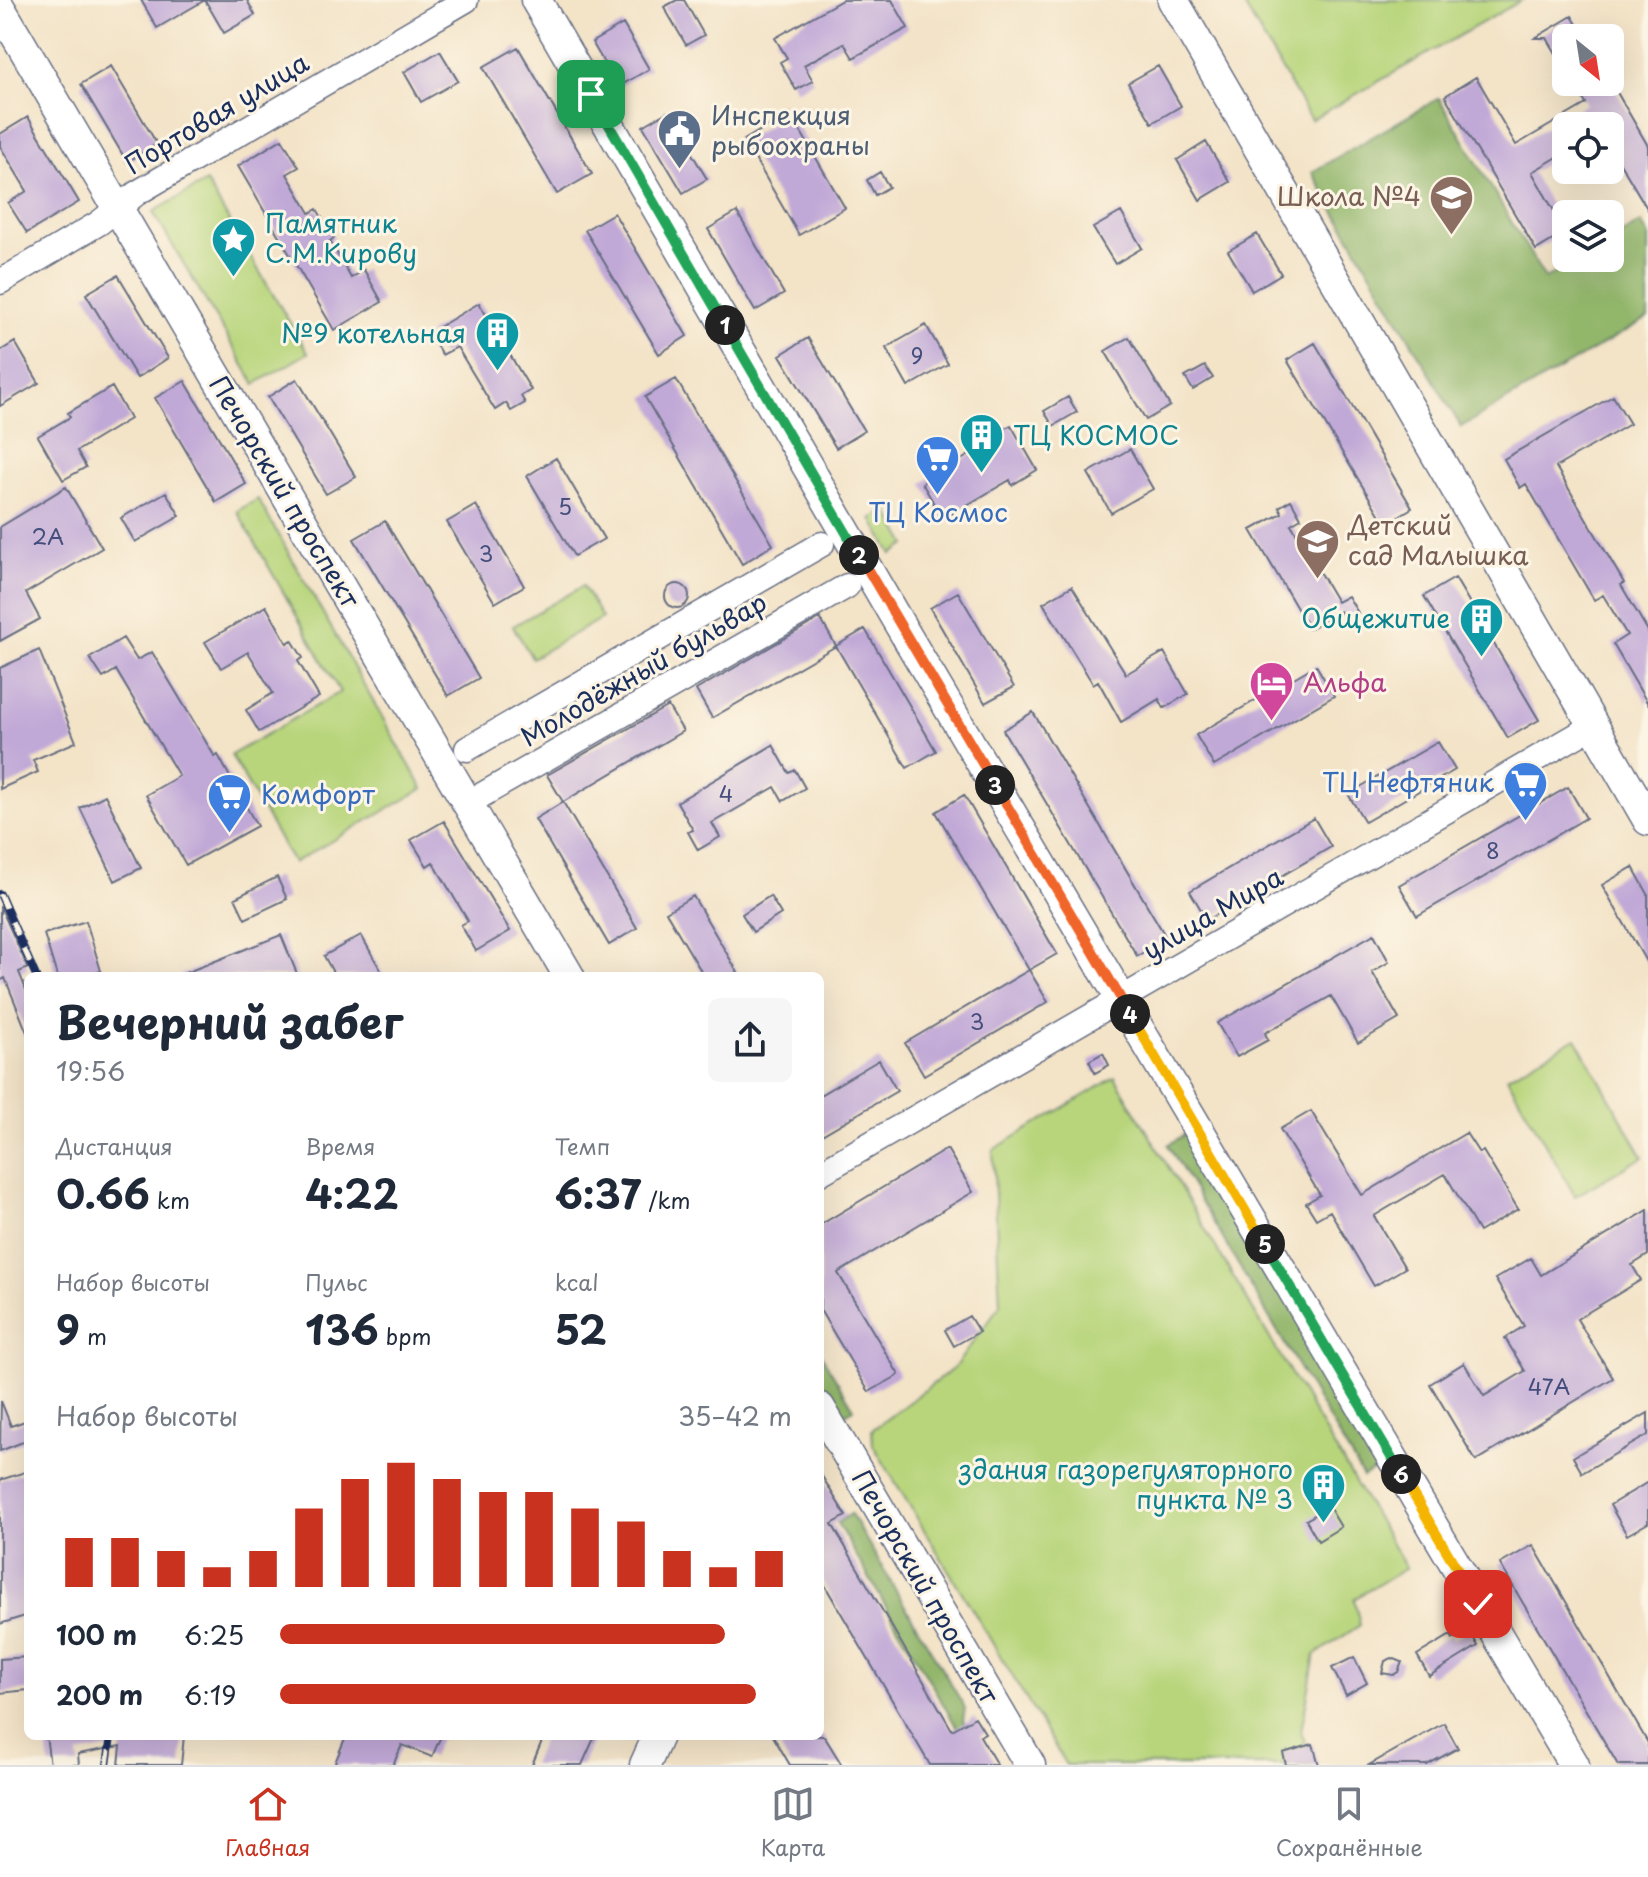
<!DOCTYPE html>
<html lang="ru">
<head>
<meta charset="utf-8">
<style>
  :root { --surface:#fff; --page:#f6f6f7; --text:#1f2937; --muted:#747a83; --line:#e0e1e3; --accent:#c8321e }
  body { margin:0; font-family:"Playpen Sans",sans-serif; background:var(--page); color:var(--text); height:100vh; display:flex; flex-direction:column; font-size:30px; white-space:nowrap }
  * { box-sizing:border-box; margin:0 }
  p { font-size:26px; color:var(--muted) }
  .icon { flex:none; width:44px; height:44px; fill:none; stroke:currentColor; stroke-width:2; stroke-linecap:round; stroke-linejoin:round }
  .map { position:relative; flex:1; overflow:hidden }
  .details { position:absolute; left:24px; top:972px; width:800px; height:768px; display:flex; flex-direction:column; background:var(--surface); border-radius:12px; box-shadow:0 8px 32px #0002 }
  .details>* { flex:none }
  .needle { width:52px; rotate:150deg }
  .buttons { position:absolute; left:1552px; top:24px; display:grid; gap:16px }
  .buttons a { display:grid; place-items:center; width:72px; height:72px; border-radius:12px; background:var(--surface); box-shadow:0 8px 32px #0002; font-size:40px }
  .pin { position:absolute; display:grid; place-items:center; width:68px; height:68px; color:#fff; margin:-34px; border-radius:16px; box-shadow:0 4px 12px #0006 }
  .km { position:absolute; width:40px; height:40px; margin:-20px; border-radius:50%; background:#222; color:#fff; font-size:22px; line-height:40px; text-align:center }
  .round { display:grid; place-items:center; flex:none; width:84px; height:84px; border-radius:12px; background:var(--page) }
  .summary { display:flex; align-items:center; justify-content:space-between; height:136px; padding:0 32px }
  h1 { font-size:44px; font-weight:700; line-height:60px }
  .metrics { display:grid; grid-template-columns:repeat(3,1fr); gap:12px; height:136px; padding:8px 32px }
  .metrics div { display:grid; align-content:center }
  .metrics b { font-size:40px; font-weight:700 }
  .metrics small { font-size:22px; font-weight:400 }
  .metrics p { font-size:22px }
  .chart { height:224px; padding:16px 32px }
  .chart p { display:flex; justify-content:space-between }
  .chart svg { width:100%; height:144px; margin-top:8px; stroke:var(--accent); stroke-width:6 }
  ul { padding:0 32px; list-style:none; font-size:26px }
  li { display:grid; grid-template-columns:128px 96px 1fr; align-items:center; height:60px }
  li i { height:20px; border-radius:10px; background:var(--accent) }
  .menu { display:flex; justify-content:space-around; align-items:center; height:112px; border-top:2px solid var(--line); background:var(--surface); font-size:22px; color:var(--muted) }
  .menu a { display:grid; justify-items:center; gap:4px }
  .menu .selected { color:var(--accent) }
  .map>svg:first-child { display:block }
</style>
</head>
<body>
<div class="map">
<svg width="1648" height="1765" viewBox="0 0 1648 1765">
  <rect width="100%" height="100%" fill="#fcf5e5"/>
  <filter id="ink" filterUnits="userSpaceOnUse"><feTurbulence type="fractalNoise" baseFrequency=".0125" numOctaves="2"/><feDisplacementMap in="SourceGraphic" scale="16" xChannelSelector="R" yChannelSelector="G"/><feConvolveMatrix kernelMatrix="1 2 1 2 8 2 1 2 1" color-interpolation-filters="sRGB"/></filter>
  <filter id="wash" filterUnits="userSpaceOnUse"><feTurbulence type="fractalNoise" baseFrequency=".006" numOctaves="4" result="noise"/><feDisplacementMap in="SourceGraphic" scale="32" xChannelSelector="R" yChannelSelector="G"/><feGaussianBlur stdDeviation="1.8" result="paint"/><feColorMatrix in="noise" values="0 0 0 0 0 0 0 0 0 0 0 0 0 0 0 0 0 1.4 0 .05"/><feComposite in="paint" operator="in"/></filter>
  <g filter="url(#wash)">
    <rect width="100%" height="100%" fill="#f3e3c7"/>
    <path fill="#b8d57b" stroke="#6a826c" stroke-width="2" d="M1241 0H1522L1311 120Z
      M206 182 308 353 255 384 153 212Z
      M258 499 423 789 293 863 231 755 340 692 237 511Z
      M887 510 907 545 892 554 872 519Z
      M583 586 602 618 532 658 513 626Z
      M1576 1038 1643 1157 1575 1196 1507 1077Z
      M1115 1077 1406 1568 1354 1599 1360 1625 1315 1655 1301 1731 1314 1765H1066L873 1445 872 1430 954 1368 1000 1305 993 1150Z"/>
    <path fill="#92b66b" stroke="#567264" stroke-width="2" d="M1439 98 1545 279 1581 258H1610V241L1641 223 1648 235V318L1461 427 1312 172Z
      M1189 1132 1383 1465 1363 1477 1168 1145Z
      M820 1353 854 1409 838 1418 820 1387Z
      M851 1514 965 1708 963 1721 973 1738 966 1743 837 1523Z"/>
    <g id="blocks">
      <path fill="#c1a9d7" d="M141 0H247L255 15 224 33 205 0 157 28Z
        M677 0H684L704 35 686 45 664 7Z
        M842 0H892L908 28 853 58 844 43 804 65 813 81 796 90 780 62 787 58 775 38Z
        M1572 16 1585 38H1566V70L1547 38H1535Z
        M623 24 649 69 618 87 592 42Z
        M518 47 592 174 557 194 483 67Z
        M440 51 458 81 421 102 404 72Z
        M111 66 157 144 127 162 81 84Z
        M1158 66 1181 106 1152 123 1128 83Z
        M1476 77 1516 145 1586 104 1573 82H1611L1648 146V210L1610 146V126H1566V152L1532 172 1566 232 1536 250 1445 96Z
        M667 112 707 179 683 193 643 126Z
        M790 113 845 208 799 235 744 140Z
        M28 117 79 202 27 233 8 203 27 191 0 146V134Z
        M282 139 299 167 287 174 310 213 317 209 334 238 330 241 351 278 364 270 382 302 334 330 238 166Z
        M1206 142 1230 182 1200 200 1177 160Z
        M880 172 889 187 875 195 867 180Z
        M737 212 784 294 755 311 708 229Z
        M1121 212 1142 248 1115 264 1093 228Z
        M614 213 687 336 659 354 585 230Z
        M1257 234 1281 274 1252 291 1228 251Z
        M118 275 168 358 137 378 86 294Z
        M479 303 531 390 521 396 525 403 511 411 506 403 495 410 457 347 442 355 429 333Z
        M926 325 948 364 908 387 886 348Z
        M1129 337 1170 406 1146 420 1105 351Z
        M808 338 864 431 836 448 780 355Z
        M15 342 39 383 0 406V351Z
        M1315 343 1412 508 1385 524 1287 360Z
        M1205 366 1213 378 1193 390 1185 377Z
        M297 379 356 477 326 494 268 397Z
        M676 379 773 545 742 564 645 397Z
        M185 381 246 484 216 502 155 398Z
        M112 387 130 419 77 451 86 467 63 480 38 436 70 417 68 413Z
        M1613 396 1630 424 1556 467 1624 583 1621 585 1648 631V704L1613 644 1627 635 1603 595 1594 600 1526 484 1520 488 1504 459Z
        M1068 397 1077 412 1053 426 1044 411Z
        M1011 425 1037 470 1012 485 1010 480 943 519 922 483 988 444 986 439Z
        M1130 449 1153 489 1111 513 1088 473Z
        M556 458 604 539 574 556 527 476Z
        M66 487 102 548 26 593 40 619 0 641V527Z
        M166 492 180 516 135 542 121 518Z
        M1291 500 1301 518 1291 524 1337 602 1348 596 1358 613 1346 620 1340 611 1309 629 1251 530 1282 513 1279 507Z
        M476 505 524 586 495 603 447 522Z
        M385 521 479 678 448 696 354 539Z
        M1455 578 1539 720 1508 738 1424 596Z
        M665 596a12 12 0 1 1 24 0a12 12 0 1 1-24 0Z
        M1072 586 1126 674 1164 652 1188 694 1164 708 1159 699 1121 722 1098 681 1093 684 1043 603Z
        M958 592 1014 687 985 703 930 608Z
        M266 606 287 643 292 640 303 658 298 661 319 697 259 732 246 710 273 693 248 652 221 668 205 642Z
        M820 618 836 646 712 718 696 690Z
        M865 629 936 751 907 768 836 646Z
        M123 638 137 660 152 652 215 757 218 755 257 826 186 865 146 795 179 776 116 670 103 678 90 658Z
        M39 650 76 742 33 760 38 772 0 789V668Z
        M1316 665 1334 696 1214 766 1196 735Z
        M668 706 683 731 563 802 547 775Z
        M1033 712 1167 939 1137 956 1003 730Z
        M1438 742 1455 770 1365 822 1348 794Z
        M773 745 789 773 795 770 805 788 783 801 775 787 712 823 720 837 698 850 688 832 693 830 677 802Z
        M1568 787 1586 818 1417 916 1399 885Z
        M105 795 141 868 115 881 80 808Z
        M964 795 1057 954 1029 970 936 812Z
        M563 802 637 928 609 945 535 819Z
        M1314 818 1331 847 1207 920 1190 891Z
        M444 821 510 931 476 951 461 925 468 921 433 862 427 866 411 840Z
        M1633 867 1648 894V965L1602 885Z
        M277 877 287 899 245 919 235 898Z
        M693 896 740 976H704L666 912Z
        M770 896 781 914 753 932 742 914Z
        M0 906 28 968 19 972 28 995V1035L5 978 0 981Z
        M86 921 101 971 86 976H57L44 934Z
        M1374 934 1389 962 1372 972 1399 1019 1358 1043 1331 996 1265 1033 1268 1040 1237 1057 1217 1023Z
        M281 935 298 976H180V975Z
        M361 935 384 976H335L324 956Z
        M1029 970 1048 1002 924 1075 905 1043Z
        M1103 1053 1109 1065 1095 1073 1089 1061Z
        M879 1060 897 1091 820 1136V1095Z
        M1311 1111 1362 1195 1466 1133 1479 1153 1483 1151 1518 1209 1479 1232 1445 1174 1374 1216 1405 1268 1374 1286 1330 1211 1316 1219 1306 1203 1320 1195 1280 1129Z
        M947 1149 973 1192 838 1273 899 1375 869 1392 820 1310V1225Z
        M1648 1210V1255L1632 1265 1641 1280 1577 1319 1613 1378 1476 1461 1430 1384 1464 1363 1484 1396 1525 1371 1505 1338 1524 1326 1495 1279 1531 1258 1541 1275Z
        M969 1316 979 1332 954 1346 945 1330Z
        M1 1401 11 1426 28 1420V1440L0 1451Z
        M1648 1413V1435L1582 1473 1573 1457Z
        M28 1471V1615L0 1624V1480Z
        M820 1473 846 1516 832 1524 952 1730 975 1717 985 1733 980 1736 997 1765H930L820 1577Z
        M1648 1482V1523L1627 1535 1610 1505Z
        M1329 1507 1341 1527 1318 1541 1306 1520Z
        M1533 1545 1648 1743V1765H1618L1500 1564Z
        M1469 1630 1478 1646 1429 1676 1417 1655 1451 1635 1453 1639Z
        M28 1657V1690L0 1693V1659Z
        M1354 1657 1367 1683 1346 1695 1332 1668Z
        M1392 1658 1402 1662 1398 1672 1393 1675 1382 1673 1385 1661Z
        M1444 1723 1458 1748 1427 1765H1369Z
        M46 1736H184L181 1765H119L121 1746 78 1754 79 1765H50Z
        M346 1736H441L432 1757 402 1745 393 1765H334Z
        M544 1736H595L582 1765H532Z
        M773 1736H824L842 1765H790Z
        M1313 1744 1319 1765H1286L1283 1753Z"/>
    </g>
  </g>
  <g filter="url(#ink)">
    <use href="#blocks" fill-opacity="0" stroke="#676e83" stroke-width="2"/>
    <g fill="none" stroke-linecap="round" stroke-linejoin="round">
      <defs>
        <path id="minor" d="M0 282 99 223 137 193 466 0
          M467 749 822 544
          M468 803 847 586
          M820 1173 1593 726"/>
        <path id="major" d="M536 0 894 615 1574 1765
          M1173 0 1648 820
          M0 8 569 976
          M820 1408 1030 1765
          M645 1765 658 1736"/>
      </defs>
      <use href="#minor" stroke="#676e83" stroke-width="27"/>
      <use href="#major" stroke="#676e83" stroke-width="33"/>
      <use href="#minor" stroke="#fff" stroke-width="24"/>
      <use href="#major" stroke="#fff" stroke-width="30"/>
      <defs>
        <path id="rail" d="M0 894 36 976
          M107 1765 111 1736"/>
      </defs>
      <use href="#rail" stroke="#1b2f5e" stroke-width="8"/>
      <use href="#rail" stroke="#fcf5e5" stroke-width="5" stroke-dasharray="15" stroke-linecap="butt"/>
    </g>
  </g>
  <g fill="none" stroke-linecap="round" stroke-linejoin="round" filter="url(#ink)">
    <defs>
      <path id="split-1" d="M591 94 725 325"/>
      <path id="split-2" d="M725 325 859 555"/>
      <path id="split-3" d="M859 555 995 785"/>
      <path id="split-4" d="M995 785 1130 1014"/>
      <path id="split-5" d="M1130 1014 1265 1244"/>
      <path id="split-6" d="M1265 1244 1401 1474"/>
      <path id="split-7" d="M1401 1474 1478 1604"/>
    </defs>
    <use href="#split-1" stroke="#fff" stroke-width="16"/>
    <use href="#split-2" stroke="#fff" stroke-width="16"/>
    <use href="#split-3" stroke="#fff" stroke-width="16"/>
    <use href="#split-4" stroke="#fff" stroke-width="16"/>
    <use href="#split-5" stroke="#fff" stroke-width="16"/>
    <use href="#split-6" stroke="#fff" stroke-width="16"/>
    <use href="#split-7" stroke="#fff" stroke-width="16"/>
    <use href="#split-1" stroke="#22a559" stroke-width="10"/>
    <use href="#split-2" stroke="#22a559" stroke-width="10"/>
    <use href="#split-3" stroke="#f0652b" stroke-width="10"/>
    <use href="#split-4" stroke="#f0652b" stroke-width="10"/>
    <use href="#split-5" stroke="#f5b400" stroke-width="10"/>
    <use href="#split-6" stroke="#22a559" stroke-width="10"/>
    <use href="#split-7" stroke="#f5b400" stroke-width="10"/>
  </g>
  <defs>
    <symbol id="civic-pin" viewBox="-11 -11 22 30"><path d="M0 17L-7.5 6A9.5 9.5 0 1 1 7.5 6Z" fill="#5c6f8a" stroke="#fcf5e5"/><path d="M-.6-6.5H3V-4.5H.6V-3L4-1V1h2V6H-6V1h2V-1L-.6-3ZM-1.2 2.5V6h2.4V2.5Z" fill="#fff"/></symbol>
    <symbol id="school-pin" viewBox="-11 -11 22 30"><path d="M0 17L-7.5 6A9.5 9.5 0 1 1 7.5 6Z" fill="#8d6e63" stroke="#fcf5e5"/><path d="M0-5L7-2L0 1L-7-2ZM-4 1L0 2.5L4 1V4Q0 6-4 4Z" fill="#fff"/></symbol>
    <symbol id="sight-pin" viewBox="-11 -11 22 30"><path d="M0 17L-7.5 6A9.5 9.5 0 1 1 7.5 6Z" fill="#0f9aa8" stroke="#fcf5e5"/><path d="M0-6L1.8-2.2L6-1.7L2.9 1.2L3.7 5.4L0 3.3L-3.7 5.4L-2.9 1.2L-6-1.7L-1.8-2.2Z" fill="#fff"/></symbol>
    <symbol id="building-pin" viewBox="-11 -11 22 30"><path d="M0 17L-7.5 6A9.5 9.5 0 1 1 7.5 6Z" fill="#0f9aa8" stroke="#fcf5e5"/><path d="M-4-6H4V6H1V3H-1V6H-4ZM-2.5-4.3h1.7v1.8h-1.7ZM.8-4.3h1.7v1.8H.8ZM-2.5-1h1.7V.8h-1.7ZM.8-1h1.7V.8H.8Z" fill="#fff"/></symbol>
    <symbol id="supermarket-pin" viewBox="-11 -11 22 30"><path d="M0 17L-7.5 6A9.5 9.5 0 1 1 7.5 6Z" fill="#3f7fe0" stroke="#fcf5e5"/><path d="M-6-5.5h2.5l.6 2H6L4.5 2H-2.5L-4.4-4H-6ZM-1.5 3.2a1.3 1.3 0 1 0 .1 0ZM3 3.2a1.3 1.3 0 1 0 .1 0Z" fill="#fff"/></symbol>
    <symbol id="hotel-pin" viewBox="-11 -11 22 30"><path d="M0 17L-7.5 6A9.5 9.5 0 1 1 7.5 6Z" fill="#d1479c" stroke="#fcf5e5"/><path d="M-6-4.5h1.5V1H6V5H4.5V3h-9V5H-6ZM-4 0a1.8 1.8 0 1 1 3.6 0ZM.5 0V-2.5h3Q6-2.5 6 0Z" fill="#fff"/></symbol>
  </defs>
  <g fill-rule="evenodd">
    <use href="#civic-pin" x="654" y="106" width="51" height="69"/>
    <use href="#school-pin" x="1426" y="172" width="51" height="69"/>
    <use href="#sight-pin" x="208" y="214" width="51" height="69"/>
    <use href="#building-pin" x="472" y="308" width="51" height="69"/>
    <use href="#building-pin" x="956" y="410" width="51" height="69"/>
    <use href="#supermarket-pin" x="912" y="432" width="51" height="69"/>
    <use href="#school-pin" x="1292" y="516" width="51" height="69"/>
    <use href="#building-pin" x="1456" y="594" width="51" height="69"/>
    <use href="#hotel-pin" x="1246" y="658" width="51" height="69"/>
    <use href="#supermarket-pin" x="1500" y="758" width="51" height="69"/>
    <use href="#supermarket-pin" x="204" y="770" width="51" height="69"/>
    <use href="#building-pin" x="1298" y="1460" width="51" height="69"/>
  </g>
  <g text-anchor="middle" stroke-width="6" stroke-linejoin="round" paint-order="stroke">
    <g font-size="22" fill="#444e7c">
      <text x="917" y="364">9</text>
      <text x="565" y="515">5</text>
      <text x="48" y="545">2А</text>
      <text x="486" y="562">3</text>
      <text x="726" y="802">4</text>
      <text x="1493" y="859">8</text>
      <text x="977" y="1030">3</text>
      <text x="1549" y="1395">47А</text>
    </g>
    <g font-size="26" fill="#1b2f5e" stroke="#fcf5e5">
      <text transform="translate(217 114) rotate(-31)" y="9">Портовая улица</text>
      <text transform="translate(284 492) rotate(59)" y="9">Печорский проспект</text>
      <text transform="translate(644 670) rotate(-30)" y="9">Молодёжный бульвар</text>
      <text transform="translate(1213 914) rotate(-30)" y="9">улица Мира</text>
      <text transform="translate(925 1587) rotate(60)" y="9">Печорский проспект</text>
    </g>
    <g font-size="26" fill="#4e5e75" stroke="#fcf5e5" text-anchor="start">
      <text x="711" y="125">Инспекция<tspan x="711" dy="30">рыбоохраны</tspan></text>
    </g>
    <g font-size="26" fill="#785e54" stroke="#fcf5e5" text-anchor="end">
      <text x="1421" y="206">Школа №4</text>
      <text x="1348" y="535" text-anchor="start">Детский<tspan x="1348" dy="30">сад Малышка</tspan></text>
    </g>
    <g font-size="26" fill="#0d838f" stroke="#fcf5e5" text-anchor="end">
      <text x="265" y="233" text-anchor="start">Памятник<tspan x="265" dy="30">С.М.Кирову</tspan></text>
      <text x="466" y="343">№9 котельная</text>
      <text x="1013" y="445" text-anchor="start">ТЦ КОСМОС</text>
      <text x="1450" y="628">Общежитие</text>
      <text x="1293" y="1479">здания газорегуляторного<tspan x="1293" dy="30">пункта № 3</tspan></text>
    </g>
    <g font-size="26" fill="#366cbe" stroke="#fcf5e5">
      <text x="938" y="522">ТЦ Космос</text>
      <text x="1494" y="792" text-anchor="end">ТЦ Нефтяник</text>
      <text x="261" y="804" text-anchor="start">Комфорт</text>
    </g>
    <g font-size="26" fill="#b23c85" stroke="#fcf5e5" text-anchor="start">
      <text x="1303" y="692">Альфа</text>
    </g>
  </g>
</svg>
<div class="buttons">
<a><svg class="needle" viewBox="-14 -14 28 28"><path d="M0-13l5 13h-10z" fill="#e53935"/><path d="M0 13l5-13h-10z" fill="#747a83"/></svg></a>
<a><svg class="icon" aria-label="locate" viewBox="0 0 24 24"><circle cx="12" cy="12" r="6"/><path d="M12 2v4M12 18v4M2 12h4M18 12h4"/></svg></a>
<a><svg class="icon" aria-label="layers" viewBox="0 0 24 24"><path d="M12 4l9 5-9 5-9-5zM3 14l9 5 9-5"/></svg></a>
</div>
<div class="pin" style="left:591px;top:94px;background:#1e9e55"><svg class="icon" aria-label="arrive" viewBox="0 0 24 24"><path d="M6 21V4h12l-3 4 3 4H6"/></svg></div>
<div class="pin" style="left:1478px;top:1604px;background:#d93025"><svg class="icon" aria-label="check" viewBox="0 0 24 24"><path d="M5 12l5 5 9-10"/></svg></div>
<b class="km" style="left:725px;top:325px">1</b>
<b class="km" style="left:859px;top:555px">2</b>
<b class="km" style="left:995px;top:785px">3</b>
<b class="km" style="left:1130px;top:1014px">4</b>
<b class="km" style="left:1265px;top:1244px">5</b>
<b class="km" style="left:1401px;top:1474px">6</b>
<section class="details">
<div class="summary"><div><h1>Вечерний забег</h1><p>19:56</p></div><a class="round"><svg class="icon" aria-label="share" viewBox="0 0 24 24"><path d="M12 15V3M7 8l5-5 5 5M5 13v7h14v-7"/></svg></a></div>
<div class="metrics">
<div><p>Дистанция</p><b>0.66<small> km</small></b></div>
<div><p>Время</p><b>4:22</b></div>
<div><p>Темп</p><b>6:37<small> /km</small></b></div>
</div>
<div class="metrics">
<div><p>Набор высоты</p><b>9<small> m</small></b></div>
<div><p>Пульс</p><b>136<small> bpm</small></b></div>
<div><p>kcal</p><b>52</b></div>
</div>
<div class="chart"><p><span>Набор высоты</span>35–42 m</p>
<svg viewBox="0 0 160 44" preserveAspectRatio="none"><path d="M5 44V29M15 44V29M25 44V33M35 44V38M45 44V33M55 44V20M65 44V11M75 44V6M85 44V11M95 44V15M105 44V15M115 44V20M125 44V24M135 44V33M145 44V38M155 44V33"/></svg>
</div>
<ul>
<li><b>100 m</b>6:25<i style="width:87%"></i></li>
<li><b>200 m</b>6:19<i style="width:93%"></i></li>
</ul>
</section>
</div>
<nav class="menu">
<a class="selected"><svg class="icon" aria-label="home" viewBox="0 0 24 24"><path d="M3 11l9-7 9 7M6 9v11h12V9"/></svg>Главная</a>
<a><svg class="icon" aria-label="map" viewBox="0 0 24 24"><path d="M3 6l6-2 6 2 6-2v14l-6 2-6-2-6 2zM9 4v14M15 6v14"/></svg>Карта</a>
<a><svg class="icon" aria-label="saved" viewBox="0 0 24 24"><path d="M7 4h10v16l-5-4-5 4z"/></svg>Сохранённые</a>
</nav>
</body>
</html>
